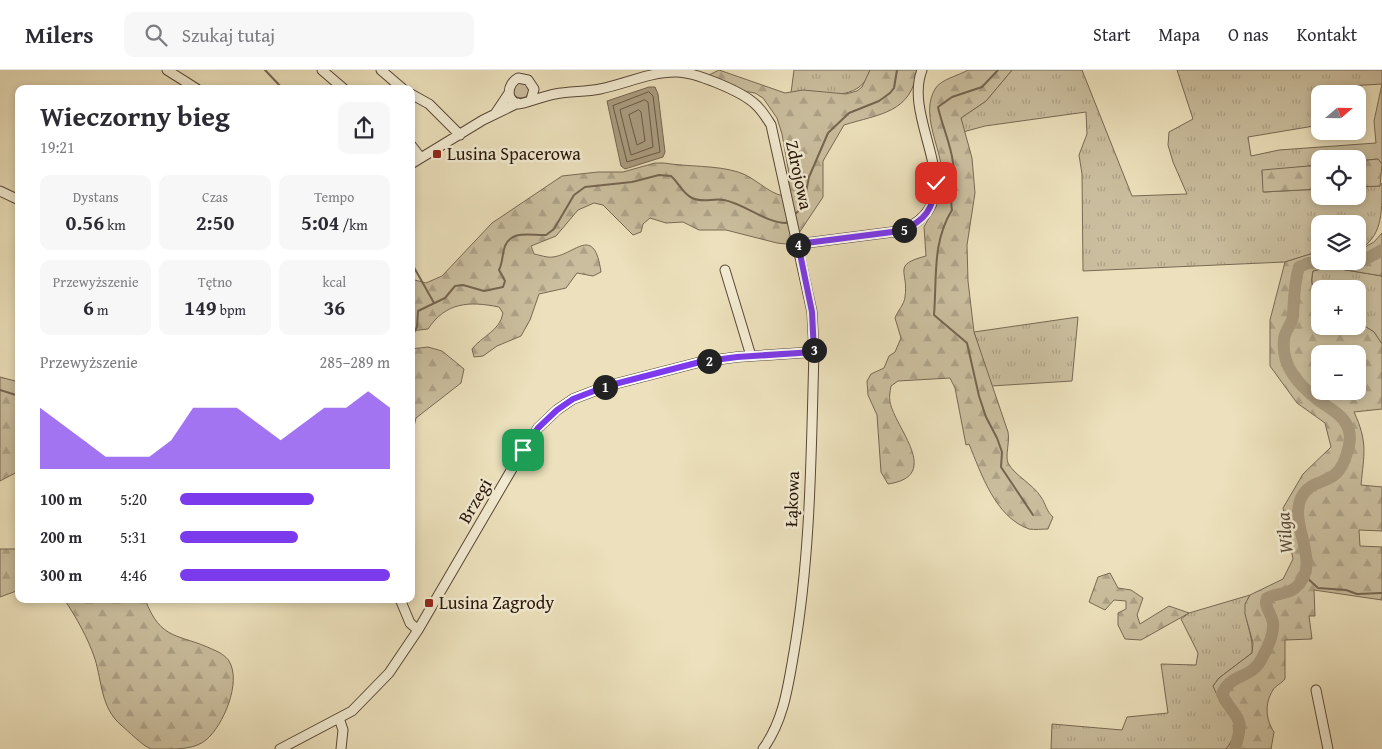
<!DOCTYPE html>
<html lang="pl">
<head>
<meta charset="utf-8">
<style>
  :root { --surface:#fff; --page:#f7f7f7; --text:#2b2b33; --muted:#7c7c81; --line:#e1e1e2; --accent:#7c3aed }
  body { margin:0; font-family:"Gentium Book Plus",serif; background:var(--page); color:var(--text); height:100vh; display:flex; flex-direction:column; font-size:19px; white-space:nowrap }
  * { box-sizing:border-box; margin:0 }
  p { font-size:16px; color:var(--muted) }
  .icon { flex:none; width:28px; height:28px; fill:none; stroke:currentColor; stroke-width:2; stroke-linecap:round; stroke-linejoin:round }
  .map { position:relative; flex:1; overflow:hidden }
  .drawer { position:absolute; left:15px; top:15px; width:400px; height:518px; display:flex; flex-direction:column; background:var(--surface); border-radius:10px; box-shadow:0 2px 8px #0003 }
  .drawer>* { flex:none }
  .needle { width:32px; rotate:70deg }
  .fabs { position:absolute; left:1311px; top:15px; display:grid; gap:10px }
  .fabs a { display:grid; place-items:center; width:55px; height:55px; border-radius:10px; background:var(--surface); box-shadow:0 2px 8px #0003; font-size:25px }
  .pin { position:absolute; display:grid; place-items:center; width:42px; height:42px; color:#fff; margin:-21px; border-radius:10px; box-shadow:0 2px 8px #0006 }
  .km { position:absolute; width:25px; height:25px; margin:-12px; border-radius:50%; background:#222; color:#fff; font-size:14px; line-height:25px; text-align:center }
  .round { display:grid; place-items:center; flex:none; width:52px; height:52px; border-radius:10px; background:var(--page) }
  .headline { display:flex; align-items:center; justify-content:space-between; height:85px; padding:0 25px }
  h1 { font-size:28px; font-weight:700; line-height:38px }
  .figures { display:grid; grid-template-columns:repeat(3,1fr); gap:8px; height:85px; padding:5px 25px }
  .figures div { display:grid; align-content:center; border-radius:10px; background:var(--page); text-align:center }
  .figures b { font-size:21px; font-weight:700 }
  .figures small { font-size:14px; font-weight:400 }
  .figures p { font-size:14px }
  .chart { height:140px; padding:10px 25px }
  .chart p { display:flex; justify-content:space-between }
  .chart svg { width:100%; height:90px; margin-top:5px; fill:var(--accent); opacity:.7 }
  ul { padding:0 25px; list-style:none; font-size:16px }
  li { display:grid; grid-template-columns:80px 60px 1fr; align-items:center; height:38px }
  li i { height:12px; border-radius:6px; background:var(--accent) }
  header { display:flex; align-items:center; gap:30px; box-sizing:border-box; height:70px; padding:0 25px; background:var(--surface); border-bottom:1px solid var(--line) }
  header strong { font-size:24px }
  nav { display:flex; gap:28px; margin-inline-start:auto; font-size:18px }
  .search { width:350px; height:45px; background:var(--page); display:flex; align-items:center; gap:12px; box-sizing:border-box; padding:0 18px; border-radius:10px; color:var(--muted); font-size:19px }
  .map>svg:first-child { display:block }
</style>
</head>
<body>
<header>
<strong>Milers</strong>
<div class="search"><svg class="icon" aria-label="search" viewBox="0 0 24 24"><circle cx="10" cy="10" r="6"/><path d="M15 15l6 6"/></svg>Szukaj tutaj</div>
<nav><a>Start</a><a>Mapa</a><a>O nas</a><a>Kontakt</a></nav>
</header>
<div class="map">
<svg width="1382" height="679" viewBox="0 0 1382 679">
  <defs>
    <pattern id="grass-tufts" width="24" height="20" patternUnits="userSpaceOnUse" patternTransform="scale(1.25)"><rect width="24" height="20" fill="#cabe9e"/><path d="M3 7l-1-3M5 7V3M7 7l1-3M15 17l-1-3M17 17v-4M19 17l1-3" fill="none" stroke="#ada287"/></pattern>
    <pattern id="forest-firs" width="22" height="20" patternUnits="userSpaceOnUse" patternTransform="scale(1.25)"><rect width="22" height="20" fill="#cabe9e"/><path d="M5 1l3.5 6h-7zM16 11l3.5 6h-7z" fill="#ada287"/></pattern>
  </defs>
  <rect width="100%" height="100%" fill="#ece1bc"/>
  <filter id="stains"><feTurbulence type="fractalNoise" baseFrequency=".004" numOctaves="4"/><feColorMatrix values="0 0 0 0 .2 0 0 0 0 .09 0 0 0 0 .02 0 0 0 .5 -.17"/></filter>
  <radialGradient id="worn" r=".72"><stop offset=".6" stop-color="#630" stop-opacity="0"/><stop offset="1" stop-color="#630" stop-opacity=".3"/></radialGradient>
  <path fill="url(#grass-tufts)" stroke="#786954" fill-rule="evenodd" d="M794 0H870C861 34 820 23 791 23Z
    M1012 0H1082L1132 126 1187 124 1173 92 1168 75 1169 62 1193 49 1177 0H1382V94L1378 89 1358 91V89H1320V95L1262 101 1264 122 1320 119V126H1358V117L1380 116 1382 113C1382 146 1382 166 1358 181V154H1320V181L1285 192 1083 201 1082 104 1079 85 1087 64 1086 42 985 56 963 62 961 48 986 31ZM1382 14 1374 51 1376 73 1279 80 1251 86 1248 67 1320 55V24H1334L1332 17Z
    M513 20a8 8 0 1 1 16 0a8 8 0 1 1-16 0Z
    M1328 197 1382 206V274L1374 262 1358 252V219H1320V227C1311 220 1311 212 1313 201Z
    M1078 247 1072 311 991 316 974 262Z
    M1250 525C1239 544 1254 562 1252 583L1219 608 1213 616C1227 639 1246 654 1226 679H1051L1052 654 1122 660 1127 647 1168 643 1161 594 1196 595 1198 583 1181 549 1189 543Z"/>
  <path fill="url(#forest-firs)" stroke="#786954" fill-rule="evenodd" d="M719 0 785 23 803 20 846 24 857 21 862 17 870 0H917C912 43 879 44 844 55L823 91V127L793 172 786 174 777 173 726 160H699L683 152 666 153 650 148 643 154 641 162 633 165 603 135 594 133 578 140 556 166 531 176 534 184C540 185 547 188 553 187 576 184 594 154 601 202L593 206 577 203 566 218 539 224 530 250 521 266 497 276 483 286 474 287 472 279C482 266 500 261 503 243L499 237C469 231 446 232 428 259L411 261V209L426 213 442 206 492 153 562 106 598 102H623L655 93H664C687 97 716 95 738 102 755 107 766 122 783 126L789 121V104L782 64 777 48 768 35 763 28 755 23 738 20 709 5Z
    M968 0H1012L986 31 961 48 972 88 975 123 967 175 968 211 974 262 1008 362C1010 372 1005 385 1008 393 1015 406 1033 414 1041 427 1046 434 1046 441 1053 447L1048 459C1043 459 1034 460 1029 459 995 447 981 403 969 374L966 375 955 318 950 308 898 311 891 316C890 322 889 326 890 332 895 358 943 406 888 414L881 402 877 345 868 325 867 311 871 304 884 298 889 286 895 282 901 268 895 248C898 240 904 235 905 227 909 201 891 195 926 186L924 157C933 140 944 125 942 103 941 78 920 44 935 19 941 9 958 6 968 0Z
    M1378 89 1382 94 1380 116 1358 117V91Z
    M1320 95V119L1263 122 1262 100Z
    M1382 163V206L1328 197 1313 201C1309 219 1314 214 1320 227 1323 234 1320 249 1320 256H1358V252L1374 262 1382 274V339L1354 342C1368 372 1364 384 1361 415L1382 417V461L1359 460 1360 476 1382 477V530L1314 520 1315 546H1309L1312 569 1285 570V609C1282 613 1275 616 1273 620 1264 634 1266 650 1274 662L1271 679H1226L1233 670 1235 649 1221 634 1213 616 1219 608 1252 583 1253 573 1245 544V534L1250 525 1283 509 1293 489 1283 438 1303 404 1331 377 1325 353 1297 333 1270 296V250L1285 192 1320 181V191H1358V181L1374 172ZM1320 284H1358V321H1320Z
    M428 277 442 281 464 299 461 313 416 348 411 369V279Z
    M0 307 19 312V401L0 411Z
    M0 479H19V520L0 527Z
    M1110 503 1118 518 1131 520 1143 528 1137 545 1140 554 1169 536 1189 543 1141 570 1125 569 1118 555V543L1126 539V531L1114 530 1105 540 1089 532 1098 507Z
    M64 529H145C161 572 179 563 214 580 219 582 226 586 229 591 242 612 223 656 206 670 195 679 179 679 166 679 161 679 154 679 151 679 143 676 128 661 121 655 101 638 102 612 95 589 88 568 76 547 64 529Z"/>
  <path fill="#a99b7f" stroke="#756550" d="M649 17H655L658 24 665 82 663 87 625 99 621 96 607 31Z"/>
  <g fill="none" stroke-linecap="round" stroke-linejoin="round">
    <path stroke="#685844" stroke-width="1" d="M649 22 653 26 660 82 627 92 613 36Z
      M645 30 648 32 653 77 631 85 620 40Z
      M639 40 641 42 645 71 637 75 629 45Z"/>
    <path stroke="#756550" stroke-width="2" d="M265 0 283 19
      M998 0 982 17 952 27 938 37C942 56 951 74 953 93 955 109 949 124 952 140 932 172 937 208 934 245L967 273 979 326 986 347 997 368 1002 382 1001 397 1033 445
      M794 145 803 137 809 107 828 63 849 43 879 31 890 23 894 18 897 0
      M411 192 434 233
      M411 268 417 257 418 241 445 228 455 216 463 215 484 221 503 217 505 211 499 200C503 192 502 184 505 176 512 159 533 166 546 165L554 159 574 125 585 117 632 112 659 105 671 106C679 113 682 123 692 128 702 133 713 128 724 130 745 134 766 153 786 153L789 150
      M0 320 19 326
      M1305 506 1318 518 1346 520 1357 524 1382 523"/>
    <path stroke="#a99b7f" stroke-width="12" d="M1358 190 1366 189 1382 180
      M1235 679C1246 642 1235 651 1222 624 1232 601 1252 611 1263 586 1268 577 1274 564 1273 553 1272 544 1263 536 1267 528 1276 523 1286 525 1295 518 1324 494 1288 456 1301 428 1313 404 1337 420 1347 383 1349 377 1351 368 1349 361 1345 345 1330 339 1318 330 1299 315 1281 296 1284 270 1284 261 1292 255 1293 246 1294 230 1294 213 1299 197L1308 193 1342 191"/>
    <defs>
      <path id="minor" d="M167 0 197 19
        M322 0 344 19
        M381 0 403 19
        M411 24 429 34 460 65
        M531 30 534 19 528 10 518 8C507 14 505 31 519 34 524 34 547 25 555 24 570 21 585 22 600 19 625 14 650 2 675 2 693 1 741 21 755 34 762 40 766 47 771 55L812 242 814 282C811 382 811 483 794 582 788 616 784 650 763 679
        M495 44 509 23
        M411 75 421 88
        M411 94 483 50 518 33
        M0 121 19 130
        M798 174 900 161C977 131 901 53 922 0
        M725 200 751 286
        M400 529 410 553 418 560
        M1316 620 1328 679
        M339 648 343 660 341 679
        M280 679 352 641 389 603 418 560 523 380 538 358 557 340 573 329 607 316 700 292 737 287 814 282"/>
    </defs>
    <use href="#minor" stroke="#584736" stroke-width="11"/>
    <use href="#minor" stroke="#f3ecd3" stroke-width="9"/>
  </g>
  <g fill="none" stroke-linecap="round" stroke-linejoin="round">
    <defs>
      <path id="route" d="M523 380 538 358 557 340 573 329 607 316 700 292 737 287 814 282 812 242 798 174 900 161C926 151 933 139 936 113"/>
    </defs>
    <use href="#route" stroke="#fff" stroke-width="10"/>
    <use href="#route" stroke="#7c3aed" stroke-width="6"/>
  </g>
  <g fill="#8f2418" stroke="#f3ecd3" stroke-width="2">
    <rect x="432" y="79" width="10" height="10" rx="2.5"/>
    <rect x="424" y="528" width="10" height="10" rx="2.5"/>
  </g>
  <g text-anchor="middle" stroke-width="5" stroke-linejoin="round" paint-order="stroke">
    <g font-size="18" fill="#261409" stroke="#f3ecd3" text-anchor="start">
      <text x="447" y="90">Lusina Spacerowa</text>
      <text x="439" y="539">Lusina Zagrody</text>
    </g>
    <g font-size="18" fill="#261409" stroke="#f3ecd3">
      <text transform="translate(799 105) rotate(78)" y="6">Zdrojowa</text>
      <text transform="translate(792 429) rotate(-88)" y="6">Łąkowa</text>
      <text transform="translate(475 431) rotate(-60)" y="6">Brzegi</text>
    </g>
    <g font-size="19" font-style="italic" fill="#5a4a38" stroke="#f3ecd3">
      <text transform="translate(1284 463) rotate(-95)" y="7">Wilga</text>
    </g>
  </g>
  <rect width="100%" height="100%" filter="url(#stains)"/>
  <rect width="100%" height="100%" fill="url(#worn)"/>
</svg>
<div class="fabs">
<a><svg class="needle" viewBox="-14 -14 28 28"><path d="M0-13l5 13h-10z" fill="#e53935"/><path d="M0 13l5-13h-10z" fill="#7c7c81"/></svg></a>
<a><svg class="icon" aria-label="locate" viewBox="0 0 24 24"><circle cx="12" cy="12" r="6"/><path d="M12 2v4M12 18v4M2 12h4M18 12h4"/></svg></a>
<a><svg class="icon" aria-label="layers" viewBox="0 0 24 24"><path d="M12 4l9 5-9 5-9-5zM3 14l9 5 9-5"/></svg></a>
<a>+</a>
<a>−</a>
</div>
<div class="pin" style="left:523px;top:380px;background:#1e9e55"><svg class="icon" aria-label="arrive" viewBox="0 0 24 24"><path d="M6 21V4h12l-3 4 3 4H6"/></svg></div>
<div class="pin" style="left:936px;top:113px;background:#d93025"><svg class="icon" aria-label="check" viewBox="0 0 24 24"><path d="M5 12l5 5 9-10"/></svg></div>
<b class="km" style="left:605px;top:317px">1</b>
<b class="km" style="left:709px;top:291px">2</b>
<b class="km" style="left:814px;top:280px">3</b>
<b class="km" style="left:798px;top:175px">4</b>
<b class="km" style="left:904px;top:160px">5</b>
<section class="drawer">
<div class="headline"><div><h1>Wieczorny bieg</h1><p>19:21</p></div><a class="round"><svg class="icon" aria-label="share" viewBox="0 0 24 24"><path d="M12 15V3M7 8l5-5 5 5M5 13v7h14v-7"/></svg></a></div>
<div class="figures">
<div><p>Dystans</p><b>0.56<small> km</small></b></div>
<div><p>Czas</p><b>2:50</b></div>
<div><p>Tempo</p><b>5:04<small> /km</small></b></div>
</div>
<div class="figures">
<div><p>Przewyższenie</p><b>6<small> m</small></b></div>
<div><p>Tętno</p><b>149<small> bpm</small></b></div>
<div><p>kcal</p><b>36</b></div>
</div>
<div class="chart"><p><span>Przewyższenie</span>285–289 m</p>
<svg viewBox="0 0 160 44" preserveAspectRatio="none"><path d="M0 44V14L10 22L20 30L30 38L40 38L50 38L60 30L70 14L80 14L90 14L100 22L110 30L120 22L130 14L140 14L150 6L160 14V44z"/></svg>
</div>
<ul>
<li><b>100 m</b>5:20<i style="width:64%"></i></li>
<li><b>200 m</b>5:31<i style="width:56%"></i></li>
<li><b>300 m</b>4:46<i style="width:100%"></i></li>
</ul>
</section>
</div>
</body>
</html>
